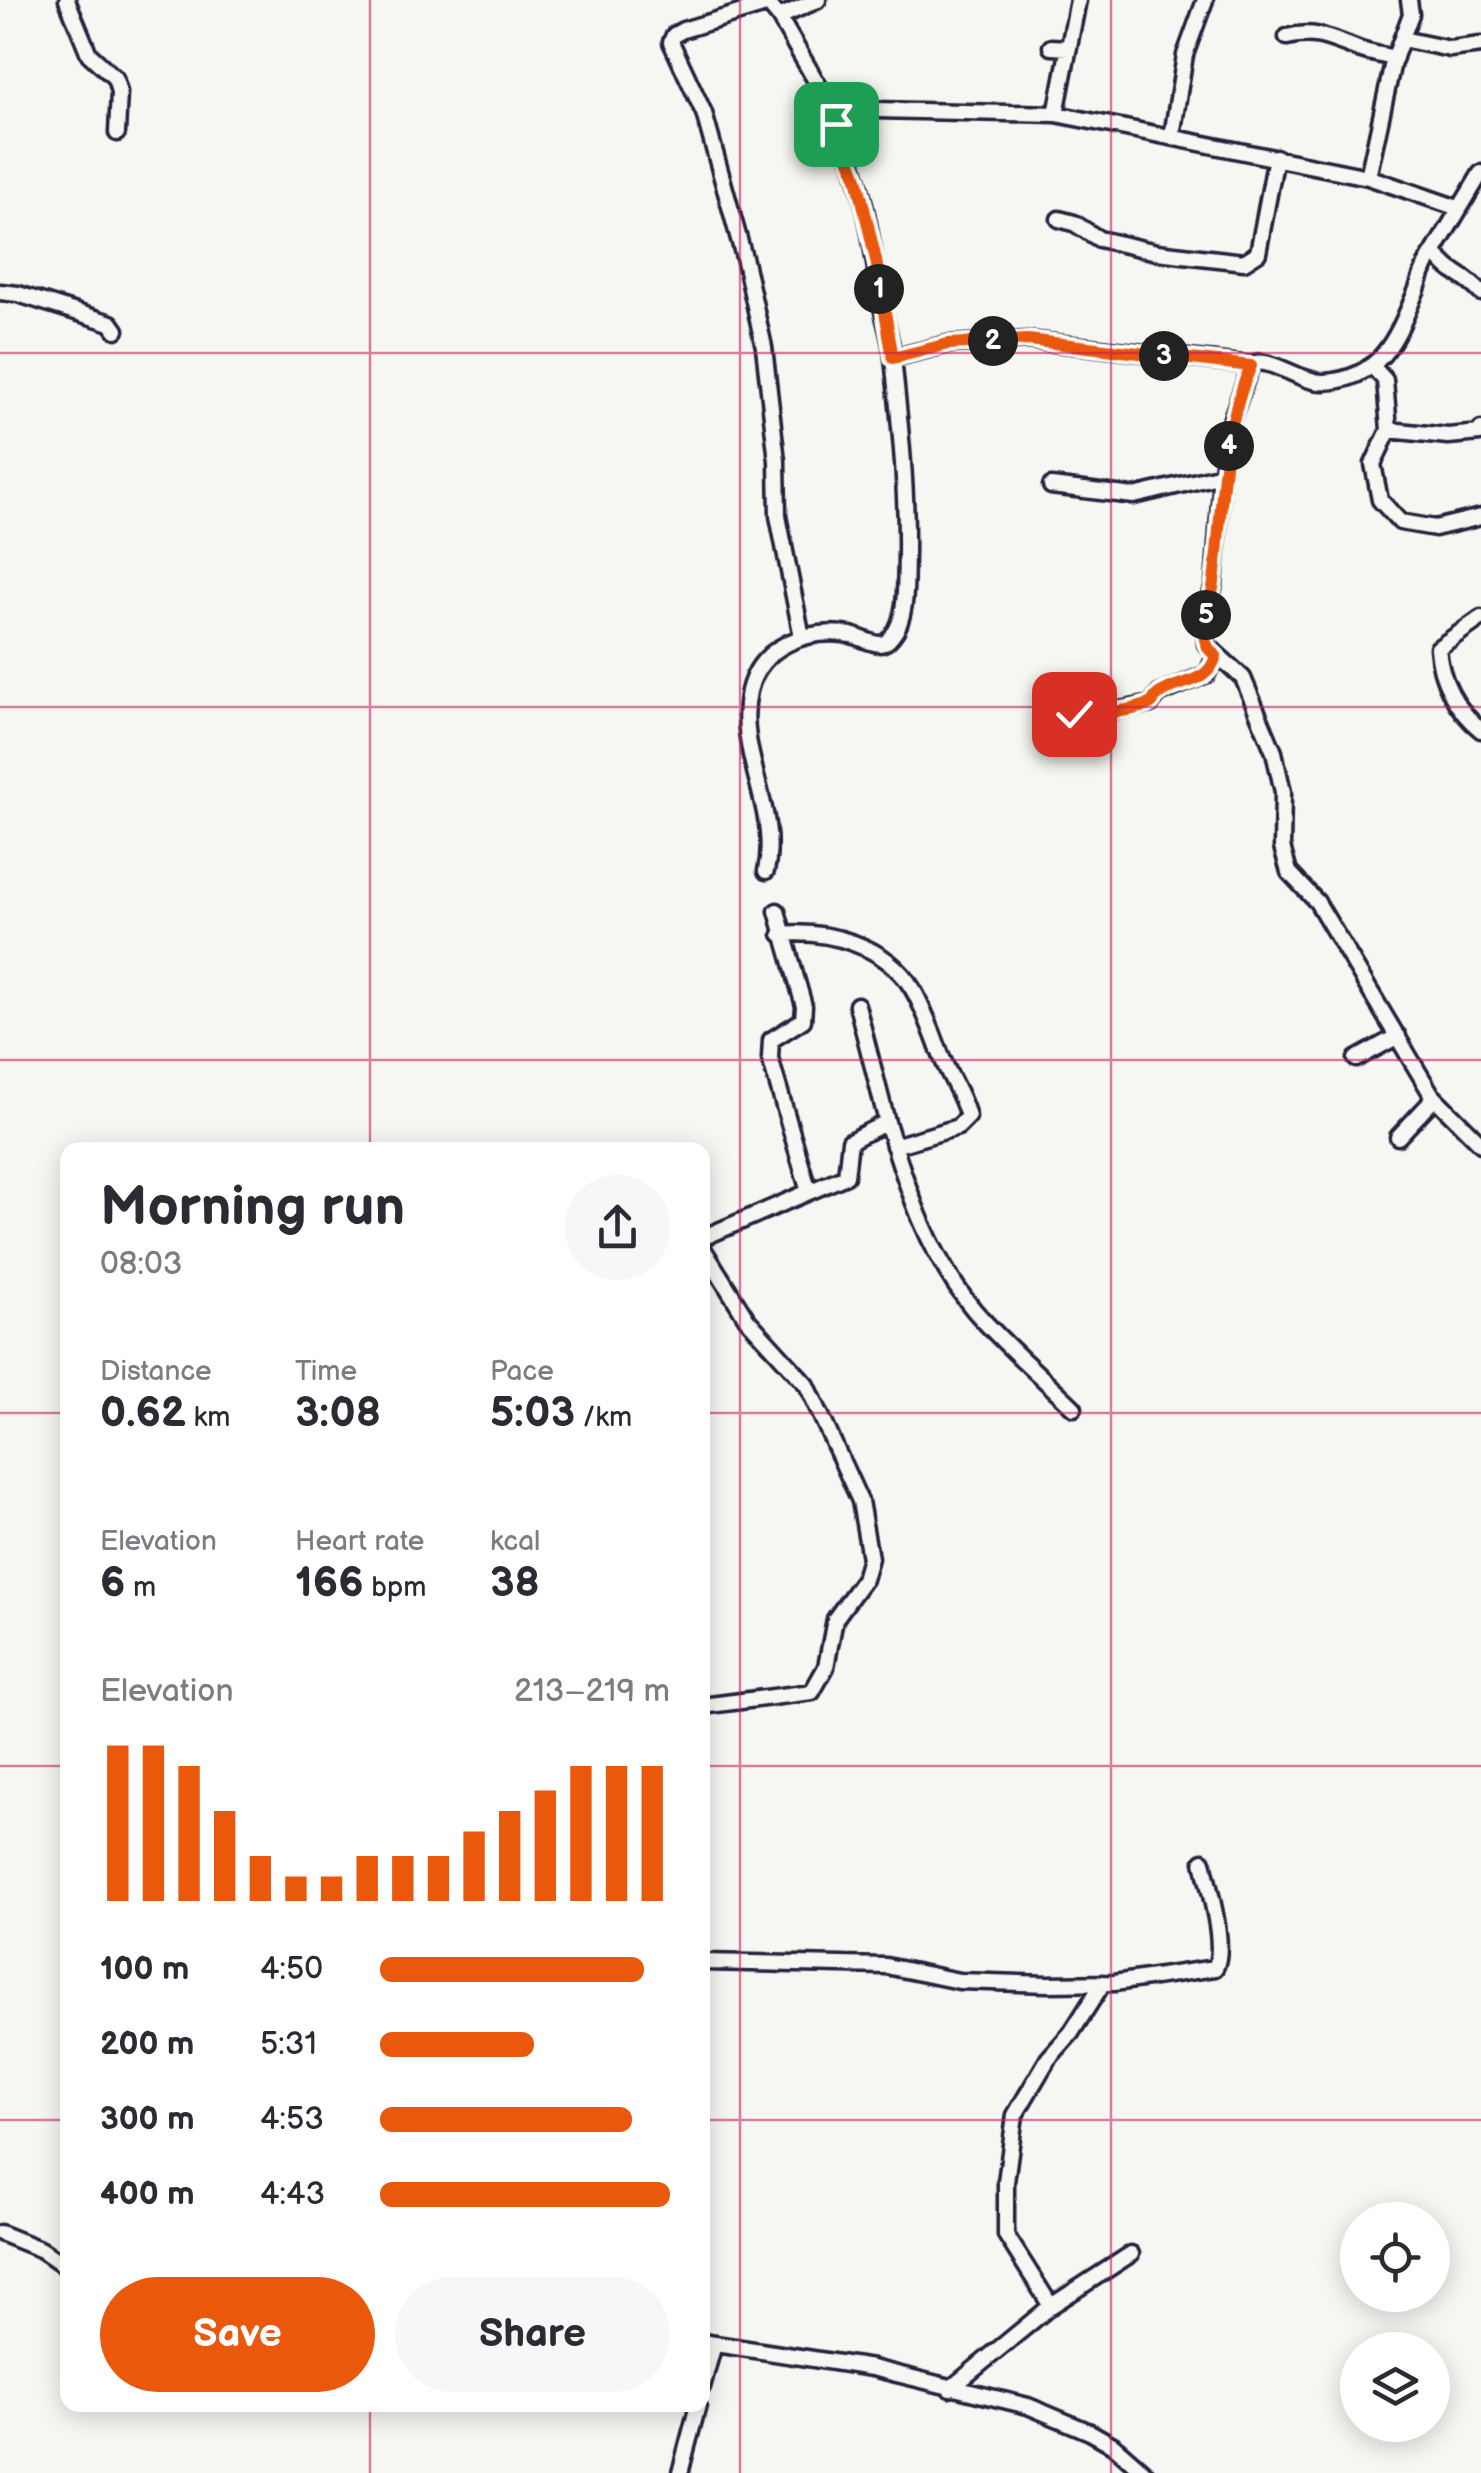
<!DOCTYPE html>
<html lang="en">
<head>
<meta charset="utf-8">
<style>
  :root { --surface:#fff; --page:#f7f7f7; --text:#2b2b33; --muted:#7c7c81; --accent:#ea580c }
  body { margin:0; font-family:"Balsamiq Sans",sans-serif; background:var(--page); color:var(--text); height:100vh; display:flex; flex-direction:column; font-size:38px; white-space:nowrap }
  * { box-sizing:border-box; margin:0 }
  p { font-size:32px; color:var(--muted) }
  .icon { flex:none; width:55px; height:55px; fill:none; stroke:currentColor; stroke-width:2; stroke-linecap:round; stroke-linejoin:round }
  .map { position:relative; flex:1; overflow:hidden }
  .details { position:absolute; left:60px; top:1142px; width:650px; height:1270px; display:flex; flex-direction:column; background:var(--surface); border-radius:20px; box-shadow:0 5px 25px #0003 }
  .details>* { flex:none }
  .tools { position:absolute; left:1340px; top:2202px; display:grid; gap:20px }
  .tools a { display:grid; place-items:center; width:110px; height:110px; border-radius:50%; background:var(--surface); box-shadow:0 5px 25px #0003; font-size:50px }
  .pin { position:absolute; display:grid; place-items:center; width:85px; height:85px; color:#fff; margin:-42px; border-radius:20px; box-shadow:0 5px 15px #0006 }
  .km { position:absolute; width:50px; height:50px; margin:-25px; border-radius:50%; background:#222; color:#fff; font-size:28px; line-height:50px; text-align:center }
  .round { display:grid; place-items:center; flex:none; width:105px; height:105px; border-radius:52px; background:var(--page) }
  .headline { display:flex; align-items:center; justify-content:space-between; height:170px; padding:0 40px }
  h1 { font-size:55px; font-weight:600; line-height:75px }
  .stats { display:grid; grid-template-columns:repeat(3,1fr); gap:15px; height:170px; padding:10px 40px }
  .stats div { display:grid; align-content:center }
  .stats b { font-size:42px; font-weight:600 }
  .stats small { font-size:28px; font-weight:400 }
  .stats p { font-size:28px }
  .chart { height:280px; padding:20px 40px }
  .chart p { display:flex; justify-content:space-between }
  .chart svg { width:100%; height:180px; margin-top:10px; stroke:var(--accent); stroke-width:6 }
  .action { display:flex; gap:20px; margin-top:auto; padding:20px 40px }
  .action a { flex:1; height:115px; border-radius:60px; background:var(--accent); color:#fff; font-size:40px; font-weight:600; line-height:115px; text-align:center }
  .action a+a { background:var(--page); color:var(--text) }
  ul { padding:0 40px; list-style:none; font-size:32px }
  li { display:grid; grid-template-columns:160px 120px 1fr; align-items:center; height:75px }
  li i { height:25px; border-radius:12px; background:var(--accent) }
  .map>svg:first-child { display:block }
</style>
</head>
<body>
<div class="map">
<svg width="1481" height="2473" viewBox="0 0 1481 2473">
  <rect width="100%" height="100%" fill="#f6f6f2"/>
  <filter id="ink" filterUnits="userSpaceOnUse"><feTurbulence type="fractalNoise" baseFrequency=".01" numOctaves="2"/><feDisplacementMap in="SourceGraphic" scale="20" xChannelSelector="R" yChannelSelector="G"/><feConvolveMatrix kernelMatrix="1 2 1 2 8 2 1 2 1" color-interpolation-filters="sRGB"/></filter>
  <g filter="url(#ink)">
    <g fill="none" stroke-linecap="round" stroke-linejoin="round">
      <defs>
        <path id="street" d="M67 0 89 54 115 78 119 92 117 133
          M765 0 779 17 832 109V116C861 169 871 233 879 291 882 314 891 336 893 358 900 424 907 489 906 555 905 579 908 618 892 636 889 640 885 644 880 644 871 644 860 637 851 635 808 628 760 645 749 691 735 752 780 811 766 871
          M769 4 683 30 674 35 671 42 704 113 745 261 764 347 777 461 778 516 802 637
          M779 17 818 0
          M1287 37C1314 30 1329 38 1353 47 1366 53 1381 55 1395 58
          M1402 39 1450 49 1481 45
          M1051 47 1069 48
          M832 109 1056 114 1368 177 1458 208
          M1056 114 1078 0
          M1172 136 1185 55 1205 0
          M1481 173 1433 253C1441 259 1445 266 1453 271 1464 278 1472 283 1481 293
          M1368 177 1393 62 1411 14 1409 0
          M1059 219 1074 223 1099 239 1157 252 1244 262 1258 253 1276 157
          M0 292 18 294 111 323 116 330
          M893 358 948 344 1028 340 1251 365
          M1373 367 1385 380 1389 430 1373 464 1380 500 1400 522 1435 528 1481 517
          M1389 430 1448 436 1480 433 1481 429
          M1051 486 1134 496 1222 475
          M1481 618 1438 648C1440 680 1456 710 1481 730
          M1074 714H1099L1151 704 1159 694 1207 674 1216 655
          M777 911 804 1006 803 1020 771 1040 770 1058 809 1192
          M781 934C828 930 886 945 912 988 925 1009 933 1036 943 1060 951 1080 963 1096 968 1117L958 1127 894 1146
          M857 1005 887 1122
          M1356 1059 1398 1036
          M1432 1095 1481 1144
          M1398 1137 1429 1104 1432 1095 1317 902 1289 872 1282 847 1283 792 1274 752 1243 678 1206 644V613L1214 585 1222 475 1232 418 1251 365C1267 354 1300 383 1324 382 1382 379 1397 337 1417 289 1421 277 1425 263 1433 253
          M702 1238 846 1176 850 1141 887 1122C907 1188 929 1256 974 1310 1004 1345 1041 1376 1074 1408
          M702 1247 747 1319 807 1385 860 1501 870 1558 864 1579 835 1619 826 1667 812 1692 702 1706
          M702 1962 886 1966 959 1981 1048 1984 1114 1983 1215 1968C1227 1945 1208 1887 1203 1861
          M0 2233 42 2250 68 2268
          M1051 2306 1006 2235V2182L1015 2115 1048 2059 1071 2033 1103 1983
          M702 2342 872 2368 1028 2406 1090 2432 1113 2445 1145 2473
          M702 2387 714 2344
          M950 2389 1051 2306 1131 2254
          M680 2473 698 2405"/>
      </defs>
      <use href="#street" stroke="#22223b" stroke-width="21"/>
      <use href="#street" stroke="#f6f6f2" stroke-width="14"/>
    </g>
  </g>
  <g fill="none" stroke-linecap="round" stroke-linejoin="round" filter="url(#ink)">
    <defs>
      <path id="route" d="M836 124 857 178 876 260 893 358 948 344 1028 340 1251 366C1220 434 1223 509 1214 582 1212 600 1203 617 1205 636 1205 645 1209 650 1216 656 1208 685 1180 679 1159 694 1149 702 1158 700 1147 705 1125 713 1098 713 1074 714"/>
    </defs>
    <use href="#route" stroke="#fff" stroke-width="20"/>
    <use href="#route" stroke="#ea580c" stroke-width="12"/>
  </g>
  <path fill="none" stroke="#c2185b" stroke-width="2.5" stroke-opacity="0.55" d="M370 0V1150M740 0V2473M1111 0V2473M0 353H1481M0 707H1481M0 1060H1481M0 1413H68M702 1413H1481M0 1766H68M702 1766H1481M0 2120H68M702 2120H1481M370 2405V2473"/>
</svg>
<div class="tools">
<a><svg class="icon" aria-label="locate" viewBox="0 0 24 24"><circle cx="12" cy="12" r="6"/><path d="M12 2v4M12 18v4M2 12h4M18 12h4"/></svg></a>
<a><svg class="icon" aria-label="layers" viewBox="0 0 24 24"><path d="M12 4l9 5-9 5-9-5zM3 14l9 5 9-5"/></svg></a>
</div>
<div class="pin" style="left:836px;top:124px;background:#1e9e55"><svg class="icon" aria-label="arrive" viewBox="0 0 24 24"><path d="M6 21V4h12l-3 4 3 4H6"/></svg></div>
<div class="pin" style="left:1074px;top:714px;background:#d93025"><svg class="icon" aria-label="check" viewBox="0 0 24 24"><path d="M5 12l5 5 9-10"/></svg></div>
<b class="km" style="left:879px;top:289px">1</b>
<b class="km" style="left:993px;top:341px">2</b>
<b class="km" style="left:1164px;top:356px">3</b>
<b class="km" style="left:1229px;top:446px">4</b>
<b class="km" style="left:1206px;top:615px">5</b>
<section class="details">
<div class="headline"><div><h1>Morning run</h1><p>08:03</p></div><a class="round"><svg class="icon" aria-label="share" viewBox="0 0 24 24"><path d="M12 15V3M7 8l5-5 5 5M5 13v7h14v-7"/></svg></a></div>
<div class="stats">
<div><p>Distance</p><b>0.62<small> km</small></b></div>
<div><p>Time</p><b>3:08</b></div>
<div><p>Pace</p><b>5:03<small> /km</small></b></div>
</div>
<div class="stats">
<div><p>Elevation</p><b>6<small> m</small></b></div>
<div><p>Heart rate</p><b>166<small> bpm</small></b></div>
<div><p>kcal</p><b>38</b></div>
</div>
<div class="chart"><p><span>Elevation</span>213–219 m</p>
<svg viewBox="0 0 160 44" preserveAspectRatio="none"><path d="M5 44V6M15 44V6M25 44V11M35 44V22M45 44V33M55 44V38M65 44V38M75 44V33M85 44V33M95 44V33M105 44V27M115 44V22M125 44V17M135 44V11M145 44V11M155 44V11"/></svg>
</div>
<ul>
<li><b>100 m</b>4:50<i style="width:91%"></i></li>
<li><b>200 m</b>5:31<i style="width:53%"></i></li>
<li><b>300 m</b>4:53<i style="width:87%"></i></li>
<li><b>400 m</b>4:43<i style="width:100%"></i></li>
</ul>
<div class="action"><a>Save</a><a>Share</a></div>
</section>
</div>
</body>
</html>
